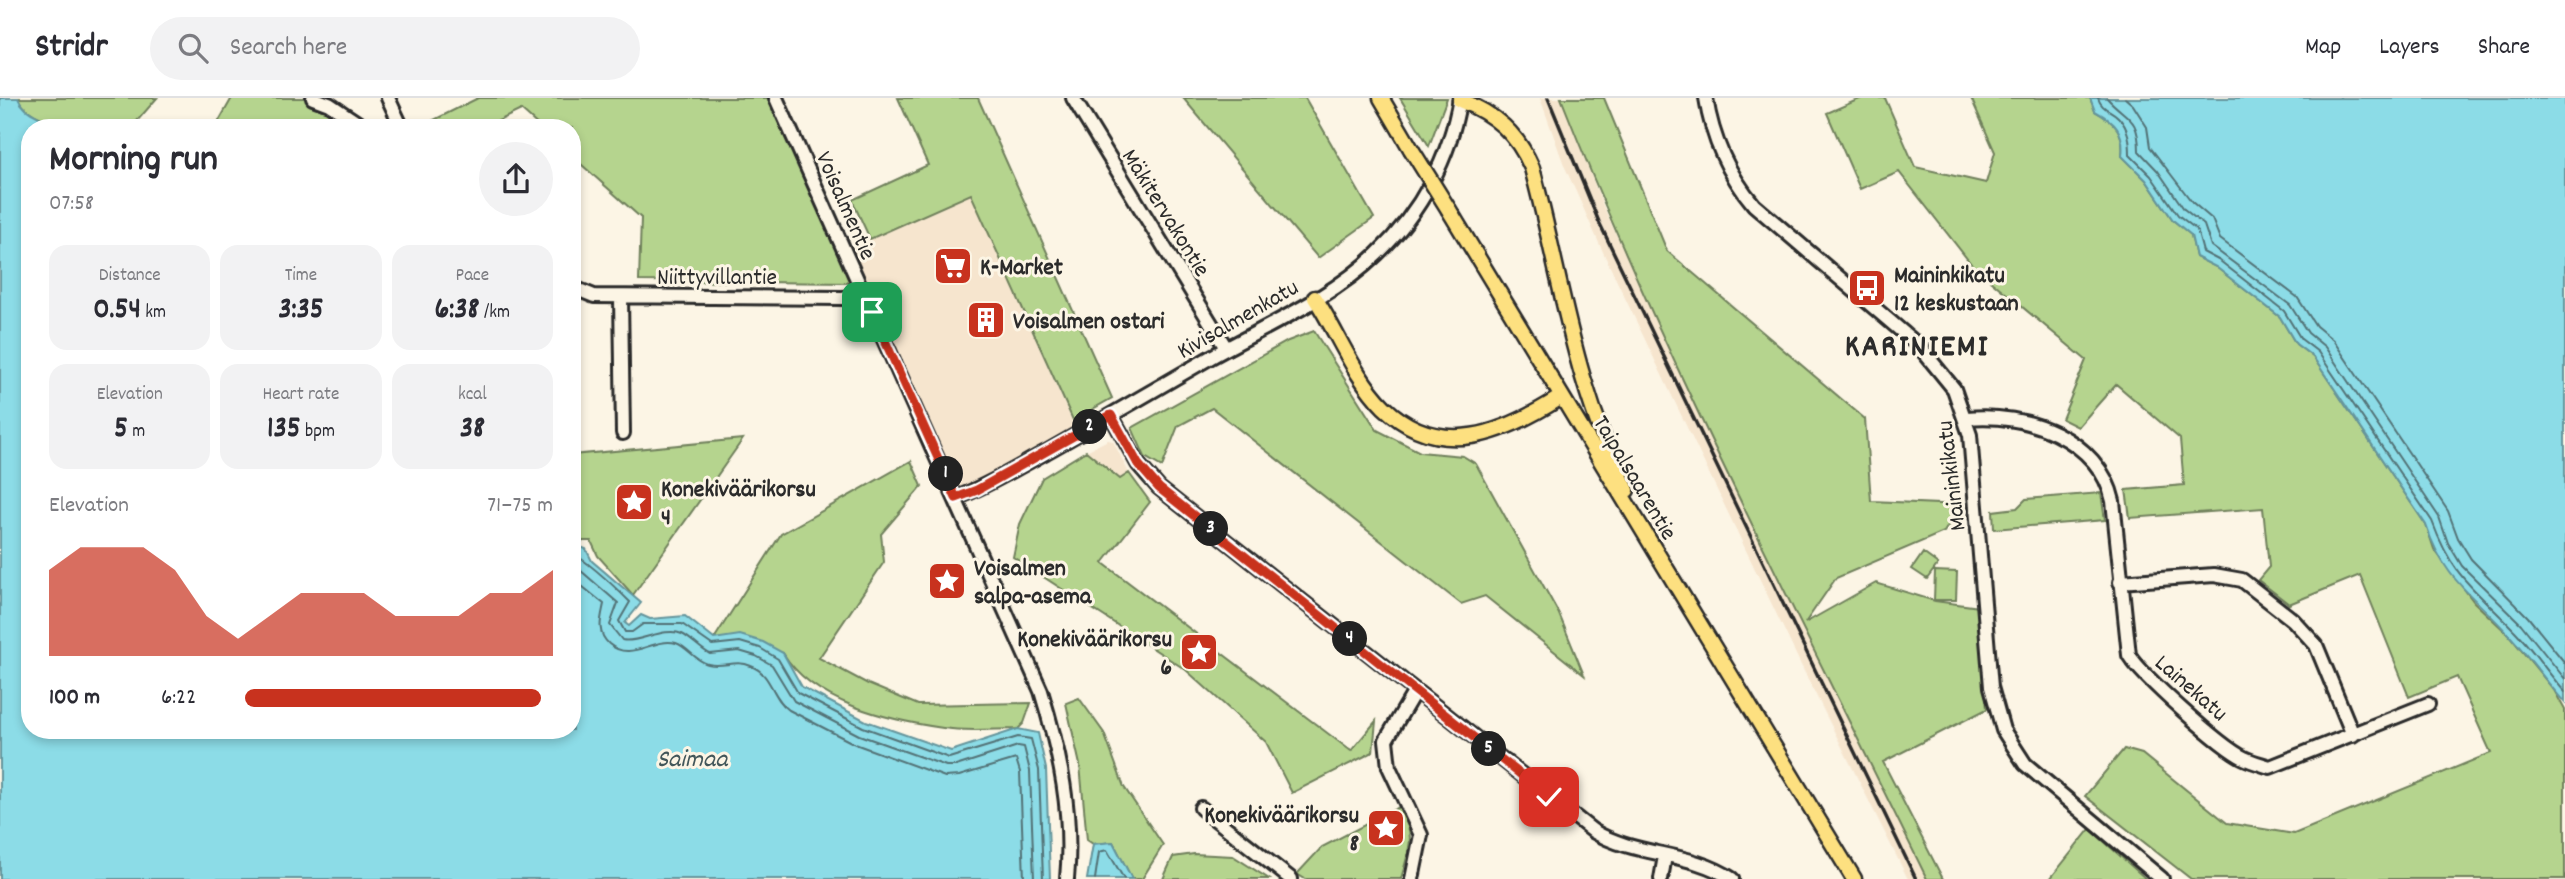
<!DOCTYPE html>
<html lang="en">
<head>
<meta charset="utf-8">
<style>
  :root { --surface:#fff; --page:#f2f2f3; --text:#2b2b33; --muted:#7c7c81; --line:#e1e1e2; --accent:#c8321e }
  body { margin:0; font-family:Dekko,sans-serif; background:var(--page); color:var(--text); height:100vh; display:flex; flex-direction:column; font-size:26px; white-space:nowrap }
  * { box-sizing:border-box; margin:0 }
  p { font-size:23px; color:var(--muted) }
  .icon { flex:none; width:38px; height:38px; fill:none; stroke:currentColor; stroke-width:2; stroke-linecap:round; stroke-linejoin:round }
  .map { position:relative; flex:1; overflow:hidden }
  .drawer { position:absolute; left:21px; top:21px; width:560px; height:620px; display:flex; flex-direction:column; background:var(--surface); border-radius:28px; box-shadow:0 4px 10px #0003 }
  .drawer>* { flex:none }
  .pin { position:absolute; display:grid; place-items:center; width:60px; height:60px; color:#fff; margin:-30px; border-radius:14px; box-shadow:0 4px 10px #0006 }
  .km { position:absolute; width:35px; height:35px; margin:-18px; border-radius:50%; background:#222; color:#fff; font-size:19px; line-height:35px; text-align:center }
  .round { display:grid; place-items:center; flex:none; width:74px; height:74px; border-radius:37px; background:var(--page) }
  .head { display:flex; align-items:center; justify-content:space-between; height:119px; padding:0 28px }
  h1 { font-size:38px; font-weight:700; line-height:52px }
  .metrics { display:grid; grid-template-columns:repeat(3,1fr); gap:10px; height:119px; padding:7px 28px }
  .metrics div { display:grid; align-content:center; border-radius:18px; background:var(--page); text-align:center }
  .metrics b { font-size:30px; font-weight:700 }
  .metrics small { font-size:19px; font-weight:400 }
  .metrics p { font-size:19px }
  .chart { height:196px; padding:14px 28px }
  .chart p { display:flex; justify-content:space-between }
  .chart svg { width:100%; height:126px; margin-top:7px; fill:var(--accent); opacity:.7 }
  ul { padding:0 28px; list-style:none; font-size:23px }
  li { display:grid; grid-template-columns:112px 84px 1fr; align-items:center; height:52px }
  li i { height:18px; border-radius:9px; background:var(--accent) }
  header { display:flex; align-items:center; gap:42px; box-sizing:border-box; height:98px; padding:0 35px; background:var(--surface); border-bottom:2px solid var(--line) }
  header strong { font-size:33px }
  nav { display:flex; gap:38px; margin-inline-start:auto; font-size:24px }
  .search { width:490px; height:63px; background:var(--page); display:flex; align-items:center; gap:18px; box-sizing:border-box; padding:0 24px; border-radius:38px; color:var(--muted); font-size:26px }
  .map>svg:first-child { display:block }
</style>
</head>
<body>
<header>
<strong>Stridr</strong>
<div class="search"><svg class="icon" aria-label="search" viewBox="0 0 24 24"><circle cx="10" cy="10" r="6"/><path d="M15 15l6 6"/></svg>Search here</div>
<nav><a>Map</a><a>Layers</a><a>Share</a></nav>
</header>
<div class="map">
<svg width="2565" height="781" viewBox="0 0 2565 781">
  <rect width="100%" height="100%" fill="#fcf5e5"/>
  <filter id="ink" filterUnits="userSpaceOnUse"><feTurbulence type="fractalNoise" baseFrequency=".0143" numOctaves="2"/><feDisplacementMap in="SourceGraphic" scale="14" xChannelSelector="R" yChannelSelector="G"/><feConvolveMatrix kernelMatrix="1 2 1 2 8 2 1 2 1" color-interpolation-filters="sRGB"/></filter>
  <g filter="url(#ink)">
    <path fill="#f6e5ce" d="M1540 0H1561L1604 110 1679 271 1927 781H1908L1801 567 1603 154 1564 67Z
      M971 96 1078 336 956 400 844 153Z
      M1108 342 1113 343 1129 375 1120 381 1086 353Z"/>
    <path fill="#b5d48e" stroke="#70805c" stroke-width="2" d="M18 0H157L131 30C102 30 32 32 18 0Z
      M232 0H329L345 30H215Z
      M478 0H769L853 185 639 183 641 120 572 58V30H541L521 12 484 30 420 29Z
      M898 0H978L1112 300 1073 322 971 96 870 141 852 102 928 67Z
      M1183 0H1305L1374 120 1318 160Z
      M1400 0H1447L1429 48Z
      M1561 0H1604L1667 153 1865 321 1871 403 1961 407 1944 434 1836 480 1805 525 1876 485 1935 503 1979 509 1987 611 1883 664 1943 781H1927C1801 523 1666 267 1561 0Z
      M1862 0H1885L1915 69 1986 85 1995 54 1971 0H2090L2095 13C2115 24 2125 34 2122 58L2146 82 2173 122 2191 137 2196 159 2216 169 2280 219 2296 246 2313 259 2426 427 2434 451 2474 504 2509 537 2554 592 2565 612V781H2191L2085 698 2124 651 2142 656 2227 725 2294 736 2491 655 2457 579 2409 599 2360 477 2289 506 2258 482 2269 469 2263 410 2130 420 2126 392 2184 387 2180 341 2116 286 2078 329 2062 321 2086 262 1972 167 1899 74 1860 91 1827 15Z
      M1314 233 1377 332 1420 354 1463 358 1476 366 1559 516 1584 577 1485 498 1461 506 1212 310 1178 328 1162 369 1145 359 1132 330 1288 243Z
      M743 341 633 497 598 458 591 443H581L572 437V357Z
      M1086 353 1120 381 1129 375 1150 404 1103 465 1351 653 1376 623 1373 654 1292 695 1266 644 1186 572 1013 459 1020 426 1042 380Z
      M911 363 922 388 881 436 884 464 819 560 868 586 918 607 1031 605 1024 625 1018 631C994 631 967 634 943 630 888 622 813 605 783 555L714 541 781 436Z
      M2101 395 2105 422 1994 431 1993 413 2017 410 2026 401Z
      M1923 455 1938 466 1927 481 1912 471Z
      M1935 473 1957 474 1956 502H1934Z
      M1079 600 1104 635 1124 689 1163 747 1142 781H1132L1113 744 1093 746 1087 742 1080 667 1066 605Z
      M1399 709C1417 737 1409 751 1401 781H1305L1297 776 1322 749Z
      M2090 731 2146 781H2050Z
      M1194 756 1233 758 1269 781H1163L1173 759Z"/>
    <path fill="#8cdce7" stroke="#65959c" stroke-width="2" d="M0 0H18C27 22 61 25 81 30H30V632H572V446L586 451 592 463 641 505 625 525 629 528 641 517 650 521 685 518 714 541 740 537 763 544 783 555 802 589 866 623 951 653 1018 631 1038 635 1046 671 1050 781H0Z
      M2090 0H2565V605C2546 583 2529 559 2510 538 2474 497 2444 483 2426 427L2313 259 2296 246 2280 219 2216 169 2196 159 2191 137 2173 122 2146 82 2122 58C2125 34 2115 24 2095 13Z
      M1113 744 1132 781H1087L1093 746Z"/>
    <g fill="none" stroke-linecap="round" stroke-linejoin="round">
      <path stroke="#527276" stroke-width="2" d="M2098 0C2102 12 2110 11 2118 19 2129 30 2130 43 2130 57L2151 78 2178 117 2197 132 2203 154 2220 163 2284 213 2301 241 2318 254 2432 423C2453 480 2473 489 2513 531 2532 550 2547 574 2565 594
        M2107 0C2126 21 2139 18 2139 53L2158 73 2184 111 2204 127 2211 148 2290 207 2308 235 2325 249 2439 419 2448 445 2462 468 2521 526 2565 581
        M2125 0 2133 7 2147 29 2150 49 2192 104 2212 121 2220 141 2297 199 2316 228 2333 242 2448 413 2458 440 2471 461 2528 519 2565 565
        M572 455C590 465 614 488 630 504L619 523 625 534H632L643 526H682L712 547 740 544 760 550 778 561 798 595 863 629 949 660 1018 639 1031 641 1039 672 1043 781
        M572 465 618 505 610 527 622 542C637 546 665 528 682 536 692 541 700 551 710 556L739 553 756 558 772 567 794 603 859 637 946 668H956L1018 648 1024 649 1030 673 1034 781
        M572 480 604 506C601 521 596 534 609 546 631 565 653 539 676 545 688 549 695 563 708 566 723 570 736 561 751 568 772 576 771 599 789 612L855 646 945 679 959 678 1016 661 1020 674 1024 781
        M1095 781 1099 754 1107 752 1124 781"/>
      <defs>
        <path id="minor" d="M313 0 329 6 365 30
          M388 0 402 30
          M776 0 1041 593C1060 655 1073 716 1067 781
          M1073 0 1226 250
          M1706 0C1712 39 1728 76 1754 107L1919 248 1954 291 1970 337 1991 589 2003 632 2025 666 2162 781
          M572 189 594 198 843 200 863 196
          M621 199 623 335
          M1111 317 1138 366 1159 390 1593 733C1636 759 1691 753 1732 781
          M1967 320C2025 314 2099 340 2113 403L2129 557C2142 578 2221 649 2244 660 2252 664 2261 666 2270 669L2428 606
          M956 400C988 388 1016 370 1046 354 1101 323 1156 291 1211 259 1266 228 1332 200 1377 156 1421 114 1450 60 1460 0
          M2120 484 2214 477 2242 482 2293 522 2316 547 2353 637
          M1201 710 1291 781
          M1412 781 1421 737 1389 669 1386 642 1415 593
          M1661 781 1665 758"/>
        <path id="major" d="M1381 0 1411 51
          M1460 2C1495 16 1517 35 1532 70 1562 182 1573 286 1627 392
          M1449 112 1854 781
          M1315 200C1338 235 1354 279 1384 309 1440 363 1505 335 1561 299"/>
      </defs>
      <use href="#minor" stroke="#2b2b2b" stroke-width="18"/>
      <use href="#major" stroke="#2b2b2b" stroke-width="19"/>
      <use href="#minor" stroke="#fcf5e5" stroke-width="12"/>
      <use href="#major" stroke="#fde080" stroke-width="14"/>
      <path stroke="#2b2b2b" stroke-width="3.5" d="M1548 0 1599 124 1916 781"/>
      <defs>
        <path id="major-bridge" d="M1411 51 1449 112"/>
      </defs>
      <use href="#major-bridge" stroke="#2b2b2b" stroke-width="19" stroke-linecap="butt"/>
      <use href="#major-bridge" stroke="#fde080" stroke-width="14"/>
    </g>
  </g>
  <g fill="none" stroke-linecap="round" stroke-linejoin="round" filter="url(#ink)">
    <defs>
      <path id="route" d="M872 214 956 400 977 392 1111 317 1138 366 1159 390 1549 699"/>
    </defs>
    <use href="#route" stroke="#fff" stroke-width="14"/>
    <use href="#route" stroke="#c8321e" stroke-width="9"/>
  </g>
  <defs>
    <symbol id="supermarket-square" viewBox="-11 -11 22 22"><rect x="-9" y="-9" width="18" height="18" rx="4" fill="#c8321e" stroke="#fcf5e5"/><path d="M-6-5.5h2.5l.6 2H6L4.5 2H-2.5L-4.4-4H-6ZM-1.5 3.2a1.3 1.3 0 1 0 .1 0ZM3 3.2a1.3 1.3 0 1 0 .1 0Z" fill="#fff"/></symbol>
    <symbol id="bus-square" viewBox="-11 -11 22 22"><rect x="-9" y="-9" width="18" height="18" rx="4" fill="#c8321e" stroke="#fcf5e5"/><path d="M-5-6H5V4H4V6H2V4H-2V6H-4V4H-5ZM-3.5-4V0h7V-4ZM-3.5 1.2v1.5H-2V1.2ZM2 1.2v1.5H3.5V1.2Z" fill="#fff"/></symbol>
    <symbol id="building-square" viewBox="-11 -11 22 22"><rect x="-9" y="-9" width="18" height="18" rx="4" fill="#c8321e" stroke="#fcf5e5"/><path d="M-4-6H4V6H1V3H-1V6H-4ZM-2.5-4.3h1.7v1.8h-1.7ZM.8-4.3h1.7v1.8H.8ZM-2.5-1h1.7V.8h-1.7ZM.8-1h1.7V.8H.8Z" fill="#fff"/></symbol>
    <symbol id="sight-square" viewBox="-11 -11 22 22"><rect x="-9" y="-9" width="18" height="18" rx="4" fill="#c8321e" stroke="#fcf5e5"/><path d="M0-6L1.8-2.2L6-1.7L2.9 1.2L3.7 5.4L0 3.3L-3.7 5.4L-2.9 1.2L-6-1.7L-1.8-2.2Z" fill="#fff"/></symbol>
  </defs>
  <g fill-rule="evenodd">
    <use href="#supermarket-square" x="931" y="146" width="44" height="44"/>
    <use href="#bus-square" x="1845" y="168" width="44" height="44"/>
    <use href="#building-square" x="964" y="200" width="44" height="44"/>
    <use href="#sight-square" x="612" y="382" width="44" height="44"/>
    <use href="#sight-square" x="925" y="461" width="44" height="44"/>
    <use href="#sight-square" x="1177" y="532" width="44" height="44"/>
    <use href="#sight-square" x="1364" y="708" width="44" height="44"/>
  </g>
  <g text-anchor="middle" stroke-width="6" stroke-linejoin="round" paint-order="stroke">
    <g font-size="24" fill="#2b2b2b" stroke="#fcf5e5">
      <text transform="translate(847 107) rotate(66)" y="8">Voisalmentie</text>
      <text transform="translate(1167 114) rotate(58)" y="8">Mäkitervakontie</text>
      <text x="717" y="186">Niittyvillantie</text>
      <text transform="translate(1237 220) rotate(-30)" y="8">Kivisalmenkatu</text>
      <text transform="translate(1950 378) rotate(-97)" y="8">Maininkikatu</text>
      <text transform="translate(1636 379) rotate(59)" y="8">Taipalsaarentie</text>
      <text transform="translate(2192 589) rotate(41)" y="8">Lainekatu</text>
    </g>
    <g font-size="24" font-weight="bold" fill="#2b2b2b" stroke="#fcf5e5" text-anchor="start">
      <text x="980" y="176">K-Market</text>
      <text x="1894" y="184">Maininkikatu<tspan x="1894" dy="28">12 keskustaan</tspan></text>
      <text x="1013" y="230">Voisalmen ostari</text>
      <text x="661" y="398">Konekiväärikorsu<tspan x="661" dy="28">4</tspan></text>
      <text x="974" y="477">Voisalmen<tspan x="974" dy="28">salpa-asema</tspan></text>
      <text x="1172" y="548" text-anchor="end">Konekiväärikorsu<tspan x="1172" dy="28">6</tspan></text>
      <text x="1359" y="724" text-anchor="end">Konekiväärikorsu<tspan x="1359" dy="28">8</tspan></text>
    </g>
    <g font-size="26" font-style="italic" fill="#43575a" stroke="#fcf5e5">
      <text x="692" y="668">Saimaa</text>
    </g>
    <g font-size="32" font-weight="bold" letter-spacing="2" fill="#2b2b2b" stroke="#fcf5e5">
      <text x="1917" y="257">KARINIEMI</text>
    </g>
  </g>
</svg>
<div class="pin" style="left:872px;top:214px;background:#1e9e55"><svg class="icon" aria-label="arrive" viewBox="0 0 24 24"><path d="M6 21V4h12l-3 4 3 4H6"/></svg></div>
<div class="pin" style="left:1549px;top:699px;background:#d93025"><svg class="icon" aria-label="check" viewBox="0 0 24 24"><path d="M5 12l5 5 9-10"/></svg></div>
<b class="km" style="left:946px;top:376px">1</b>
<b class="km" style="left:1090px;top:329px">2</b>
<b class="km" style="left:1211px;top:431px">3</b>
<b class="km" style="left:1350px;top:541px">4</b>
<b class="km" style="left:1489px;top:651px">5</b>
<section class="drawer">
<div class="head"><div><h1>Morning run</h1><p>07:58</p></div><a class="round"><svg class="icon" aria-label="share" viewBox="0 0 24 24"><path d="M12 15V3M7 8l5-5 5 5M5 13v7h14v-7"/></svg></a></div>
<div class="metrics">
<div><p>Distance</p><b>0.54<small> km</small></b></div>
<div><p>Time</p><b>3:35</b></div>
<div><p>Pace</p><b>6:38<small> /km</small></b></div>
</div>
<div class="metrics">
<div><p>Elevation</p><b>5<small> m</small></b></div>
<div><p>Heart rate</p><b>135<small> bpm</small></b></div>
<div><p>kcal</p><b>38</b></div>
</div>
<div class="chart"><p><span>Elevation</span>71–75 m</p>
<svg viewBox="0 0 160 44" preserveAspectRatio="none"><path d="M0 44V14L10 6L20 6L30 6L40 14L50 30L60 38L70 30L80 22L90 22L100 22L110 30L120 30L130 30L140 22L150 22L160 14V44z"/></svg>
</div>
<ul>
<li><b>100 m</b>6:22<i style="width:96%"></i></li>
</ul>
</section>
</div>
</body>
</html>
